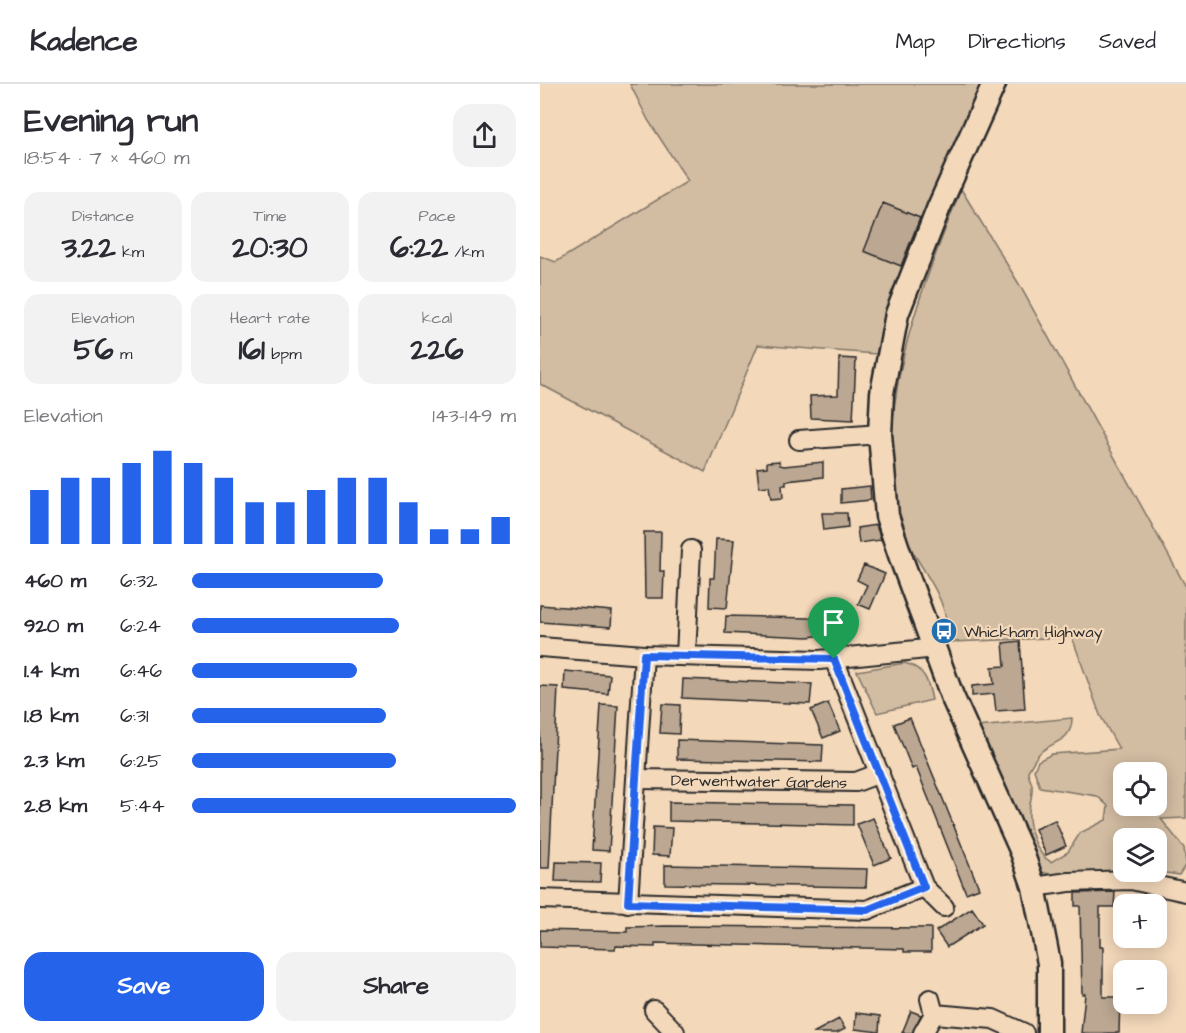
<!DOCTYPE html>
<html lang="en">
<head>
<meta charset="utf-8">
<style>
  :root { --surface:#fff; --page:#f2f2f3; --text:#2b2b33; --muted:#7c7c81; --line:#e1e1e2; --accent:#2563eb }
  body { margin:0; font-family:"Architects Daughter",sans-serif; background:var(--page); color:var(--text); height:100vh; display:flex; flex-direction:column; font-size:22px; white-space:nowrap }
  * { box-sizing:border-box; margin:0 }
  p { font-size:20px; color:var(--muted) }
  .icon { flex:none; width:33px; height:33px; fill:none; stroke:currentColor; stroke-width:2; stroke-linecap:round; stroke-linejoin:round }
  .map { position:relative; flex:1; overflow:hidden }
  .side { display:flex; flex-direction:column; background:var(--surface); width:540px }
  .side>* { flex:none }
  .tools { position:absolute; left:573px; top:678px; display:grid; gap:12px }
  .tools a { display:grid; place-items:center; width:54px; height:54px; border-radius:12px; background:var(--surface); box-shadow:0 3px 15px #0003; font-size:30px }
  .pin { position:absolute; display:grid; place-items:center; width:51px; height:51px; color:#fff; margin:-62px -26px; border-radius:50% 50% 50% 0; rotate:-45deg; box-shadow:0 0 6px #0007 }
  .pin .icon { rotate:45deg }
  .round { display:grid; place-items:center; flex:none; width:63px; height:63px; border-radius:18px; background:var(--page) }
  .summary { display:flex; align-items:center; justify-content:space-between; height:102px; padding:0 24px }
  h1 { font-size:33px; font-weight:800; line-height:45px }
  .metrics { display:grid; grid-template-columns:repeat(3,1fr); gap:9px; height:102px; padding:6px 24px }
  .metrics div { display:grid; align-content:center; border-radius:15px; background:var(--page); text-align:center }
  .metrics b { font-size:30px; font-weight:800 }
  .metrics small { font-size:16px; font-weight:400 }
  .metrics p { font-size:16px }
  .chart { height:168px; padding:12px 24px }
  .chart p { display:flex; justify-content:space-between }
  .chart svg { width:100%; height:108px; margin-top:6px; stroke:var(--accent); stroke-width:6 }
  .primary-button { display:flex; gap:12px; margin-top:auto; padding:12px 24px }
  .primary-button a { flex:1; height:69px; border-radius:18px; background:var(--accent); color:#fff; font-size:24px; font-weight:800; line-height:69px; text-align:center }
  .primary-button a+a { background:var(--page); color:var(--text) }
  ul { padding:0 24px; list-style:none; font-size:20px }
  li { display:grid; grid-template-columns:96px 72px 1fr; align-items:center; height:45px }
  li i { height:15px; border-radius:8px; background:var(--accent) }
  header { display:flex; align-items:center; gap:36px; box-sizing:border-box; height:84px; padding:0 30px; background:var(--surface); border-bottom:2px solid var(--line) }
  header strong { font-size:28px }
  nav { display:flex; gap:33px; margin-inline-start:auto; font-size:21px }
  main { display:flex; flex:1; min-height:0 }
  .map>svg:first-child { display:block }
</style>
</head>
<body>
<header>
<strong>Kadence</strong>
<nav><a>Map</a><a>Directions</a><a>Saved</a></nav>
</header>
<main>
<section class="side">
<div class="summary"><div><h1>Evening run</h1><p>18:54 · 7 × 460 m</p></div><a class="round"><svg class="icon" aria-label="share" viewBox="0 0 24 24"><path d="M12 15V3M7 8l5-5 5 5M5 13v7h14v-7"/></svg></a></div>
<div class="metrics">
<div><p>Distance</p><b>3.22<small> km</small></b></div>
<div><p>Time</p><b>20:30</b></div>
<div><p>Pace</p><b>6:22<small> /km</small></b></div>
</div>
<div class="metrics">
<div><p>Elevation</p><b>56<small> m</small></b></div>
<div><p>Heart rate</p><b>161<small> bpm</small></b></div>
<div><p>kcal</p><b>226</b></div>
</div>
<div class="chart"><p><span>Elevation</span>143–149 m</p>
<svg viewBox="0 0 160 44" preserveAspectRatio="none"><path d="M5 44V22M15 44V17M25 44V17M35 44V11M45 44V6M55 44V11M65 44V17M75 44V27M85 44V27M95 44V22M105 44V17M115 44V17M125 44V27M135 44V38M145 44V38M155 44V33"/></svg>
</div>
<ul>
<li><b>460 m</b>6:32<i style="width:59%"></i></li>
<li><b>920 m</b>6:24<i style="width:64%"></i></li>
<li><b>1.4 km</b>6:46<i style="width:51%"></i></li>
<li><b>1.8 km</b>6:31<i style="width:60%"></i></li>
<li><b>2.3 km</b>6:25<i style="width:63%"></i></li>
<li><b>2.8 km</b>5:44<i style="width:100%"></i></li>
</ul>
<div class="primary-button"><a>Save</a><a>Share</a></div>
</section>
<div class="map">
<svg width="646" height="949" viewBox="0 0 646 949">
  <rect width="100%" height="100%" fill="#f3d8ba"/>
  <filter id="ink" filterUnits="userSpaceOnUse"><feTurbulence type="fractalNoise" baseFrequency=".0167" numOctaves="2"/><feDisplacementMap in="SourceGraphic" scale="12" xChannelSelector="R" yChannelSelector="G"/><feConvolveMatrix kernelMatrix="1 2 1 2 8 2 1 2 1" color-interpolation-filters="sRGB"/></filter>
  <g filter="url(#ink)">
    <path fill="#d2bca2" stroke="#7e7466" stroke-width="1.5" fill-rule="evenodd" d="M90 0H447L353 219 336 270 218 261 165 388 0 300V172L16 178 148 97 108 36Z
      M421 105 479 200 646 503V734L621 735 644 764 646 780 639 791C612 786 581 787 553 788 530 789 527 795 502 788L495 776 484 740 437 643 532 634C532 656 517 656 502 667 496 671 492 681 488 687 488 693 491 696 492 701 493 709 490 718 489 726 488 743 495 769 511 778L528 768 540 749 566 736 568 722 557 712 500 703 494 686 498 677 512 670 579 665 560 631 532 553 412 558C408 545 406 530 401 518 390 489 364 463 358 432 334 319 380 209 421 105ZM584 688H616V722H584ZM584 754H616V788H584Z
      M365 579C385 585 388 596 392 616L337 629 317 587Z"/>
    <path fill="#bba792" stroke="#2b2b2b" stroke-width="1.5" d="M343 119 380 134 361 182 324 167Z
      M299 274 316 275 313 336 271 334 270 312 298 311Z
      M239 377 240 381 244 382 283 378V393L246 397V401H242L243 414 231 415 229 402 219 403 217 384 227 383V378Z
      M330 402 331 416 301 419V405Z
      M282 429H307L308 443 284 446Z
      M336 441 341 456 319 459 317 444Z
      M104 448H121L120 487H124L123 514H105Z
      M176 455 194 456 187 524 169 523 170 494H174Z
      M324 481 345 490 330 525 318 520 327 501 317 496Z
      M0 521 72 527 71 543 0 538Z
      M306 529 308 548 268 553 185 549 186 532 268 534Z
      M480 557 485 625 456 627 454 610 432 612V602L454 600 452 583 465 582 463 559Z
      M25 587 70 591 68 610 24 606Z
      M143 595 272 600 270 620 142 614Z
      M0 602 18 603 9 784H0Z
      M288 619 300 647 283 654 271 626Z
      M122 620 140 621 139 650 120 649Z
      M61 621 78 622 69 767 52 766Z
      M370 634 439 804 426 809 376 683 372 685 354 640Z
      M137 656 283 661 282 678 137 675Z
      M129 718 313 721V741L129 737Z
      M333 734 351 774 334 781 317 740Z
      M515 736 526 762 506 771 495 745Z
      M113 743 132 744 130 772 112 771Z
      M16 778 61 779 60 798 15 797Z
      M125 781 327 785 326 803 125 800Z
      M575 808 574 823H560V863H563V913H580L579 949H541L545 910H542L540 822H535V809Z
      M432 824 443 840 407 863 396 847Z
      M126 842 391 844V868H364V865L154 860 115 859V863L76 862 75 865 0 863V846L87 848V843Z
      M371 927 381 931 372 949H362Z
      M316 929 340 932 339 948 315 945Z
      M299 935 305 945 297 949H273Z"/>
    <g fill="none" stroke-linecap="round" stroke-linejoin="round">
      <defs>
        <g id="minor">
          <path d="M259 356 340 350"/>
          <path d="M0 563 104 571 279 576 396 564"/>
          <path d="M146 572 151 466"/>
          <path d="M294 575 384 803 404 823"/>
          <path id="s1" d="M97 695 316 698 340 689"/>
          <path d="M494 803 529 798 591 796 646 808"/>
          <path d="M0 815 327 826 384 803"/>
          <path d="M88 819 104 571"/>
          <path d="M390 915 394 930 453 935 484 949"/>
          <path d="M114 926 135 948"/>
          <path d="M383 949 394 930"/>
        </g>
        <path id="major" d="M454 0 399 123 357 230 342 309 340 350 347 432 362 477 412 612 482 768 494 803 509 879V949"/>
      </defs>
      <use href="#minor" stroke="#2b2b2b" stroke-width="22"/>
      <use href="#major" stroke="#2b2b2b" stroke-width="27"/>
      <use href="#minor" stroke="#f3d8ba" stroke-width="18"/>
      <use href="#major" stroke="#f3d8ba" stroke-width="22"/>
    </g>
  </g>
  <g fill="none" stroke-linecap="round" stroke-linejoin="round" filter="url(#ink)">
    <defs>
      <path id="route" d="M104 571 294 575 384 803 327 826 88 819Z"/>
    </defs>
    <use href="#route" stroke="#fff" stroke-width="12"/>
    <use href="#route" stroke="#2563eb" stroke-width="8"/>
  </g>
  <defs>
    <symbol id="bus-disc" viewBox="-11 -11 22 22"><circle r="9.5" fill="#1f6fb2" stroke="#f3d8ba"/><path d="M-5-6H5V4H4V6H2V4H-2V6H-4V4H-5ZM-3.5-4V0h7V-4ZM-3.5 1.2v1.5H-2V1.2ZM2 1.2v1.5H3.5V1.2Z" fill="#fff"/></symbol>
  </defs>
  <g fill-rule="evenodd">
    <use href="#bus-disc" x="389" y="532" width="30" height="30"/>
  </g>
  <g text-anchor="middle" stroke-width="4.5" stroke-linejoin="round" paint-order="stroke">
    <g font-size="16" fill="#2b2b2b" stroke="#f3d8ba" text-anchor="start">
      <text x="424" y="553">Whickham Highway</text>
    </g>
    <g font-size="16" fill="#2b2b2b" stroke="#f3d8ba">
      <text dy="6" stroke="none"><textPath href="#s1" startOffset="122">Derwentwater Gardens</textPath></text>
    </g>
  </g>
</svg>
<div class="tools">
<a><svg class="icon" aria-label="locate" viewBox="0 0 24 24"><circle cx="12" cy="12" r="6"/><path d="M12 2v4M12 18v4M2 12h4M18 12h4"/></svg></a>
<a><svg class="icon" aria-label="layers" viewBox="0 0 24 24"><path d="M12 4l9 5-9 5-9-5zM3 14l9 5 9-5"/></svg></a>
<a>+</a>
<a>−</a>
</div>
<div class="pin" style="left:294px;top:575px;background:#1e9e55"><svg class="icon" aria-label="arrive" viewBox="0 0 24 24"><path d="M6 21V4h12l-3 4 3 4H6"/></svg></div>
</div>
</main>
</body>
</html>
